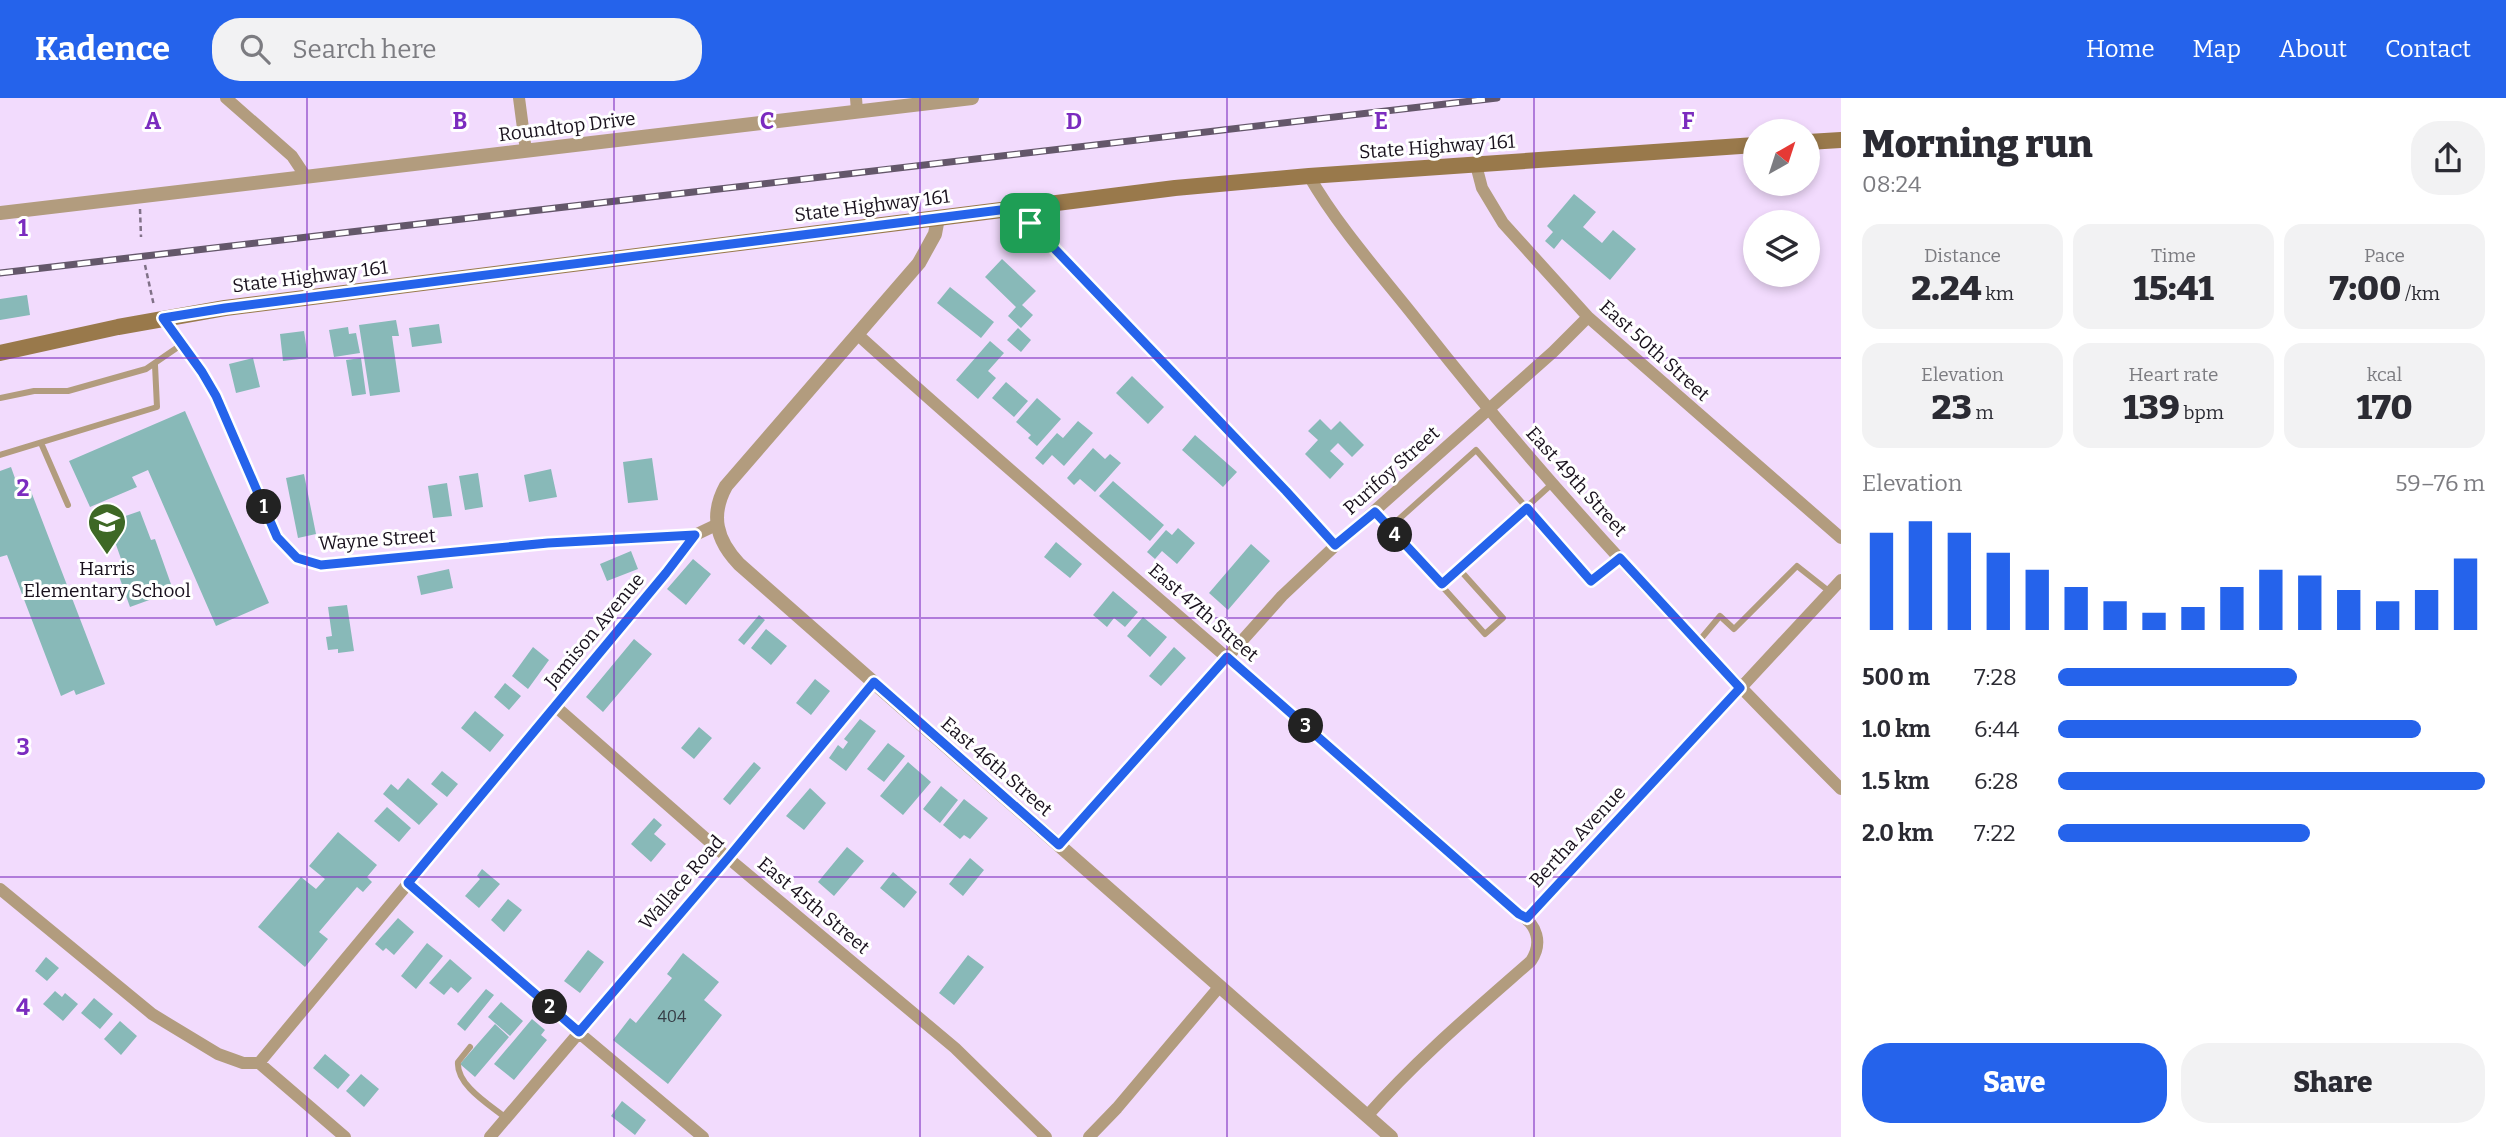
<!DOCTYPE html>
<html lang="en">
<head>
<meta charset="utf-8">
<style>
  :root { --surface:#fff; --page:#f2f2f3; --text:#2b2b33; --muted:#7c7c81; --accent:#2563eb }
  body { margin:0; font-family:Bitter,serif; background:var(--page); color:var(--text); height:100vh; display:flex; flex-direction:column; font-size:26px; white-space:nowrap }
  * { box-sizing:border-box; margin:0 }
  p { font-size:23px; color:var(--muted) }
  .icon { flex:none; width:38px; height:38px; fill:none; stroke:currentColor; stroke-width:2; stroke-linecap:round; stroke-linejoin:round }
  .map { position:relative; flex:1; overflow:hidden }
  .panel { display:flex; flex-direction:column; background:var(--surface); width:665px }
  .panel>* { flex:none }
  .needle { width:46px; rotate:39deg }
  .tools { position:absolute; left:1743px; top:21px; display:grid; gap:14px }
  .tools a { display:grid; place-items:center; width:77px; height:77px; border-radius:50%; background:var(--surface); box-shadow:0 4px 10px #0003; font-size:35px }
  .pin { position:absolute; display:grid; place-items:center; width:60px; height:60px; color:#fff; margin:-30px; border-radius:14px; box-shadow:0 4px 10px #0006 }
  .km { position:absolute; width:35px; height:35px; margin:-18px; border-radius:50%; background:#222; color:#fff; font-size:19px; line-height:35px; text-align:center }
  .round { display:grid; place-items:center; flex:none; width:74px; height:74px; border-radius:28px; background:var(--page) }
  .summary { display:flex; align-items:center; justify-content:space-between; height:119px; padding:0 21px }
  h1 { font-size:38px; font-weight:800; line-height:52px }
  .figures { display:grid; grid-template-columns:repeat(3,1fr); gap:10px; height:119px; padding:7px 21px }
  .figures div { display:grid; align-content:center; border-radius:18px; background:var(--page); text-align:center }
  .figures b { font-size:35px; font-weight:800 }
  .figures small { font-size:19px; font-weight:400 }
  .figures p { font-size:19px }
  .chart { height:196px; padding:14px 21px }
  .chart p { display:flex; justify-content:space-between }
  .chart svg { width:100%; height:126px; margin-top:7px; stroke:var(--accent); stroke-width:6 }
  .action { display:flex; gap:14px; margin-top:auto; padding:14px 21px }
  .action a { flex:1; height:80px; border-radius:28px; background:var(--accent); color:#fff; font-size:28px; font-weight:800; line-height:80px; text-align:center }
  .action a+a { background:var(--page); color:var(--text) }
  ul { padding:0 21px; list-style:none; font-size:23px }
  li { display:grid; grid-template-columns:112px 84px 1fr; align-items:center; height:52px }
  li i { height:18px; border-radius:9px; background:var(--accent) }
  header { display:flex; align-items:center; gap:42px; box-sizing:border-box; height:98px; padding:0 35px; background:var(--accent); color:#fff }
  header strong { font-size:33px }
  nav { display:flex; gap:38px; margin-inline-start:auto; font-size:24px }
  .search { width:490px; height:63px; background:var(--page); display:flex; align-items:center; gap:18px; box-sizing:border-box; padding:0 24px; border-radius:28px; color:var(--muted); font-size:26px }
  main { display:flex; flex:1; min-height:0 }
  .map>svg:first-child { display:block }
</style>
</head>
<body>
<header>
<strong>Kadence</strong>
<div class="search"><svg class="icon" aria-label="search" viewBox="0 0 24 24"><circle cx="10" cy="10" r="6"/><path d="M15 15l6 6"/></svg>Search here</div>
<nav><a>Home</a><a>Map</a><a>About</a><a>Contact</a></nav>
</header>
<main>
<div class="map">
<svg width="1841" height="1039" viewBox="0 0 1841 1039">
  <rect width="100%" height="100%" fill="#f2dbfd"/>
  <path fill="#88b9b8" d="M1574 96 1596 114 1583 129 1602 145 1613 132 1636 151 1610 182 1562 141 1554 151 1545 143 1553 134 1547 128Z
    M1002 161 1036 193 1022 207 1033 217 1021 230 1008 218 1016 209 985 179Z
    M950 189 994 224 981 240 937 205Z
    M27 197 30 217 0 222V201Z
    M396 222 399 238H392L400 294 370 298 359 227Z
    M439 226 442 245 412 249 409 230Z
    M348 229 349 236 356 235 360 255 334 259 329 232Z
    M1018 230 1031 242 1021 254 1007 242Z
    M304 233 308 260 283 263 280 236Z
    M990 243 1004 255 988 273 996 280 978 301 956 282Z
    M253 260 260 289 236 295 229 266Z
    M361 260 366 296 352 298 346 262Z
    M1132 278 1164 309 1148 326 1116 295Z
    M1006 284 1028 303 1014 319 992 300Z
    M1037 300 1061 321 1037 348 1028 340 1031 337 1016 324Z
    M185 313 269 505 216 528 148 372 132 379 137 389 90 409 69 363Z
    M1320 321 1331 332 1340 323 1364 347 1352 359 1338 345 1330 353 1344 366 1330 381 1305 356 1318 342 1308 333Z
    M1078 323 1093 335 1064 368 1052 357 1043 367 1035 360 1057 335 1063 340Z
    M1195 337 1237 374 1223 389 1182 352Z
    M1093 350 1105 361 1110 356 1121 365 1095 394 1080 381 1074 387 1067 380Z
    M652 360 658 402 628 405 623 364Z
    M11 369 17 386 27 383 105 586 76 597 74 592 61 598 7 457 0 459V373Z
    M551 371 557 399 529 404 524 377Z
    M478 375 483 409 465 412 459 378Z
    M304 376 316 436 298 440 286 380Z
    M1113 383 1164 427 1150 443 1099 398Z
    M447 385 452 418 433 420 428 388Z
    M140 413 151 442 155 441 172 489 162 492 163 497 130 509 119 478 126 475 108 424Z
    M1178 430 1195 445 1177 466 1162 453 1155 461 1147 454 1166 432 1172 437Z
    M1056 444 1082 466 1070 480 1044 459Z
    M1251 446 1270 463 1228 512 1209 495Z
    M631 453 638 471 607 483 600 466Z
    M693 461 711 476 686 507 667 491Z
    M449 471 453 490 421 497 417 478Z
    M1113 493 1138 514 1125 529 1114 520 1107 529 1093 517Z
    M347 507 354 553 338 555V551L328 552 326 539 332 538 328 509Z
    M759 517 765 522 744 547 738 542Z
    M1143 519 1167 539 1150 559 1127 538Z
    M766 531 787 548 771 567 751 550Z
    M634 541 652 556 603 614 586 599Z
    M533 549 549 562 528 591 512 578Z
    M1174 549 1186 560 1161 588 1149 578Z
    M815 581 830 593 811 617 796 605Z
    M505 585 521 598 509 612 494 599Z
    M475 613 504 637 490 654 461 630Z
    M860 621 876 633 846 673 829 660 838 647 843 651 848 644 844 641Z
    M699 629 712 640 694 661 681 650Z
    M888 645 905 658 884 684 867 671Z
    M754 664 761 670 730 707 723 701Z
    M908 664 931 684 903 717 880 698Z
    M442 673 458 686 447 699 431 686Z
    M408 680 438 706 419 727 383 696 391 686 398 692Z
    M941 688 958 702 940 725 923 711Z
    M810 690 826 705 804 732 786 718Z
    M964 701 988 720 970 741 964 737 960 741 943 727Z
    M387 709 411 730 399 744 374 723Z
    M654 720 662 727 654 736 666 746 651 764 631 746Z
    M338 734 377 767 367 779 372 784 363 794 357 789 319 834 328 841 305 869 258 829 301 779 316 791 325 781 309 768Z
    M847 749 864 763 834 798 818 784Z
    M970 760 984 772 963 798 949 786Z
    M482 771 500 786 479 810 465 798 480 781 477 778Z
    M893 774 917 794 904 810 880 790Z
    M508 801 522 812 504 834 491 822Z
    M398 820 414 834 394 857 386 850 383 853 375 846Z
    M427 845 443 858 416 891 401 878Z
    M588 852 604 864 580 895 564 883Z
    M683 855 719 884 704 902 722 917 668 986 613 942 630 920 636 925 672 880 667 876Z
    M968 857 984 869 954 907 939 895Z
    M46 859 59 870 47 883 35 873Z
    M450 861 472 880 458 895 451 889 444 897 429 885Z
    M486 891 494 897 465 933 457 926Z
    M55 893 62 899 65 895 78 906 63 923 43 906Z
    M94 900 113 916 100 931 81 915Z
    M501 904 523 923 510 938 488 919Z
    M532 921 545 932 541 937 547 942 514 982 494 966Z
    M120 923 137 938 121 957 104 941Z
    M495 926 509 939 475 979 460 966Z
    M325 956 350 977 338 991 313 970Z
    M361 976 379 991 364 1009 346 993Z
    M622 1003 646 1022 635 1037 611 1018Z"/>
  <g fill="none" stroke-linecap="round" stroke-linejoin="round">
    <path stroke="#807187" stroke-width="2.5" stroke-dasharray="5 3.5" stroke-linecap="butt" d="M140 111 141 139
      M145 167 154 208"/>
    <path stroke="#b29c7e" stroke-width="6" d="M0 300 34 293H68L146 271 181 247
      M41 345 68 407
      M0 357 157 309 155 267
      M1375 414 1485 536 1503 520 1459 471
      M1389 430 1476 352 1591 483 1620 460
      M1442 486 1553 385
      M1699 543 1720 518 1734 531 1797 468 1830 494
      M470 949 458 964C456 987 490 1007 506 1020"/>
    <path stroke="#b29c7e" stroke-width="12" d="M226 0 292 58 306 79
      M519 0 526 53
      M856 0 857 13
      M1476 67 1482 90 1503 125 1588 219 1841 440
      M1309 78C1340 132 1386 182 1424 231 1552 394 1695 545 1841 691
      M1024 109 1030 125 1286 393 1335 448
      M163 220 202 274 216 298 277 439 297 460 321 467 548 445 695 437
      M857 236C1075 433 1301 619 1519 816 1537 826 1543 845 1531 863 1474 913 1417 961 1367 1018
      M555 608 728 760 955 950 1046 1039
      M1059 747 1282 498 1335 448 1553 254 1588 219
      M408 785 578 934 703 1039
      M0 791 152 916 218 956 243 965H259L345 1039
      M1527 820 1841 482
      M259 965 666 475 695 437 716 427
      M490 1039 728 760 874 585
      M1089 1039 1117 1010 1220 888"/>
    <path stroke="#b29c7e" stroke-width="14" d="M0 115 972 0
      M938 120 935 136 919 165 726 388C710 417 716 442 739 466L1391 1039"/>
    <path stroke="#99794b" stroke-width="16" d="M1808 44 1841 42
      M0 255 118 229 225 210 1175 90 1309 78 1755 47"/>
    <defs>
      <path id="rail" d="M0 175 1497 0"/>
    </defs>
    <use href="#rail" stroke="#64576a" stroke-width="7"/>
    <use href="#rail" stroke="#fff" stroke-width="4.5" stroke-dasharray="13" stroke-linecap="butt"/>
  </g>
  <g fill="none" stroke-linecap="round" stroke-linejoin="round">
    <defs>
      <path id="route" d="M1024 109 1030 125 1286 393 1335 447 1375 414 1442 486 1527 410 1591 483 1620 460 1740 590 1527 820 1519 816 1227 559 1059 747 874 584 728 760 579 934 408 785 666 475 695 437 548 445 321 467 297 460 277 439 216 298 202 274 163 220 225 210Z"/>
    </defs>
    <use href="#route" stroke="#fff" stroke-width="14"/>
    <use href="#route" stroke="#2563eb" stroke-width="9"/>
  </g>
  <path fill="none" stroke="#7b2cbf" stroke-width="2" stroke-opacity="0.55" d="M307 0V1039M614 0V1039M920 0V1039M1227 0V1039M1534 0V1039M0 260H1841M0 520H1841M0 779H1841"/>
  <defs>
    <symbol id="school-pin" viewBox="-11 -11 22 30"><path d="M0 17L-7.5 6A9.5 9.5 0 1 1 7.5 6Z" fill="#3e6825" stroke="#fff"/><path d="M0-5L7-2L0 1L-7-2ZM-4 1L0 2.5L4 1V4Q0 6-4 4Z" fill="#fff"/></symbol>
  </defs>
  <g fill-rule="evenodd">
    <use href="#school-pin" x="85" y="402" width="44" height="60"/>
  </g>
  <g text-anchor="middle" stroke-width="6" stroke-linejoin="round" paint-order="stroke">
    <g font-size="16" fill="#353b44">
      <text x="672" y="924">404</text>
    </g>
    <g font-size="19" fill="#19111d" stroke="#fff">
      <text transform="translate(567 28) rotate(-7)" y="7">Roundtop Drive</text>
      <text transform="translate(1437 48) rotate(-4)" y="7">State Highway 161</text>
      <text transform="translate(872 107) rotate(-7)" y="7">State Highway 161</text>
      <text transform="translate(310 178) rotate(-7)" y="7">State Highway 161</text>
      <text transform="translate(1655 252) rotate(42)" y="7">East 50th Street</text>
      <text transform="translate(1391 372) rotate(-42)" y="7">Purifoy Street</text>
      <text transform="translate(1577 383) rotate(48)" y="7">East 49th Street</text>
      <text transform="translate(377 441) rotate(-4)" y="7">Wayne Street</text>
      <text transform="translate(1204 514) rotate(41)" y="7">East 47th Street</text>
      <text transform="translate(594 532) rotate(-50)" y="7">Jamison Avenue</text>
      <text transform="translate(997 668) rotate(41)" y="7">East 46th Street</text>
      <text transform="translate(1577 738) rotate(-47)" y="7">Bertha Avenue</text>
      <text transform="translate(681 784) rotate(-49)" y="7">Wallace Road</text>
      <text transform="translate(814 807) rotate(40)" y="7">East 45th Street</text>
    </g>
    <g font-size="19" fill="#19111d" stroke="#fff">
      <text x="107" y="477">Harris<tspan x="107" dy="22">Elementary School</tspan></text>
    </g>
  </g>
  <g font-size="23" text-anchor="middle" font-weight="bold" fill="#7b2cbf" stroke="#fff" stroke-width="6" stroke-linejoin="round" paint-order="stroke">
    <text x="153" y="31">A</text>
    <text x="460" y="31">B</text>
    <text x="767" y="31">C</text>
    <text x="1074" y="31">D</text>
    <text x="1381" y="31">E</text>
    <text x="1688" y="31">F</text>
    <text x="23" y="138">1</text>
    <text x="23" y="398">2</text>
    <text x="23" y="657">3</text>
    <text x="23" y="917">4</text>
  </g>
</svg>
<div class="tools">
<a><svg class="needle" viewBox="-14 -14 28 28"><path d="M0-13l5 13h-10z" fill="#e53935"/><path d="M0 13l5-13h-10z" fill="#7c7c81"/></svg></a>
<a><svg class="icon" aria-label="layers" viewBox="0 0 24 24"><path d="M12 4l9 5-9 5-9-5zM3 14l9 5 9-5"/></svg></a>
</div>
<div class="pin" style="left:1030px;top:125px;background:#1e9e55"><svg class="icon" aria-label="arrive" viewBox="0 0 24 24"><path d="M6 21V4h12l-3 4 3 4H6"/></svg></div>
<b class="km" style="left:264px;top:409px">1</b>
<b class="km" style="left:550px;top:909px">2</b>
<b class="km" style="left:1306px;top:628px">3</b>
<b class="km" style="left:1395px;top:437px">4</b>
</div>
<section class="panel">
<div class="summary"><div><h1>Morning run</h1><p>08:24</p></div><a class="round"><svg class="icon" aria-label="share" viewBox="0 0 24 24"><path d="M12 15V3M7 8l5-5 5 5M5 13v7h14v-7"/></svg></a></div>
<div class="figures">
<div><p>Distance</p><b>2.24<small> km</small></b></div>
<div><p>Time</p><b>15:41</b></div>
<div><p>Pace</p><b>7:00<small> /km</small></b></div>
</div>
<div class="figures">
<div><p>Elevation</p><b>23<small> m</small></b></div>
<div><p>Heart rate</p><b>139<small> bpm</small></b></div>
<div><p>kcal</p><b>170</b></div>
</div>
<div class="chart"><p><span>Elevation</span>59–76 m</p>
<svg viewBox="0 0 160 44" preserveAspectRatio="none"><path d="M5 44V10M15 44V6M25 44V10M35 44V17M45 44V23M55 44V29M65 44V34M75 44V38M85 44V36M95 44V29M105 44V23M115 44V25M125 44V30M135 44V34M145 44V30M155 44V19"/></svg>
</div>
<ul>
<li><b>500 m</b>7:28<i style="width:56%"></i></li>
<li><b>1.0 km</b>6:44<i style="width:85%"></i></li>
<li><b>1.5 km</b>6:28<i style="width:100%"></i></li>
<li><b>2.0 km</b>7:22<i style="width:59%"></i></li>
</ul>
<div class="action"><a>Save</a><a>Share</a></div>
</section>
</main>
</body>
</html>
